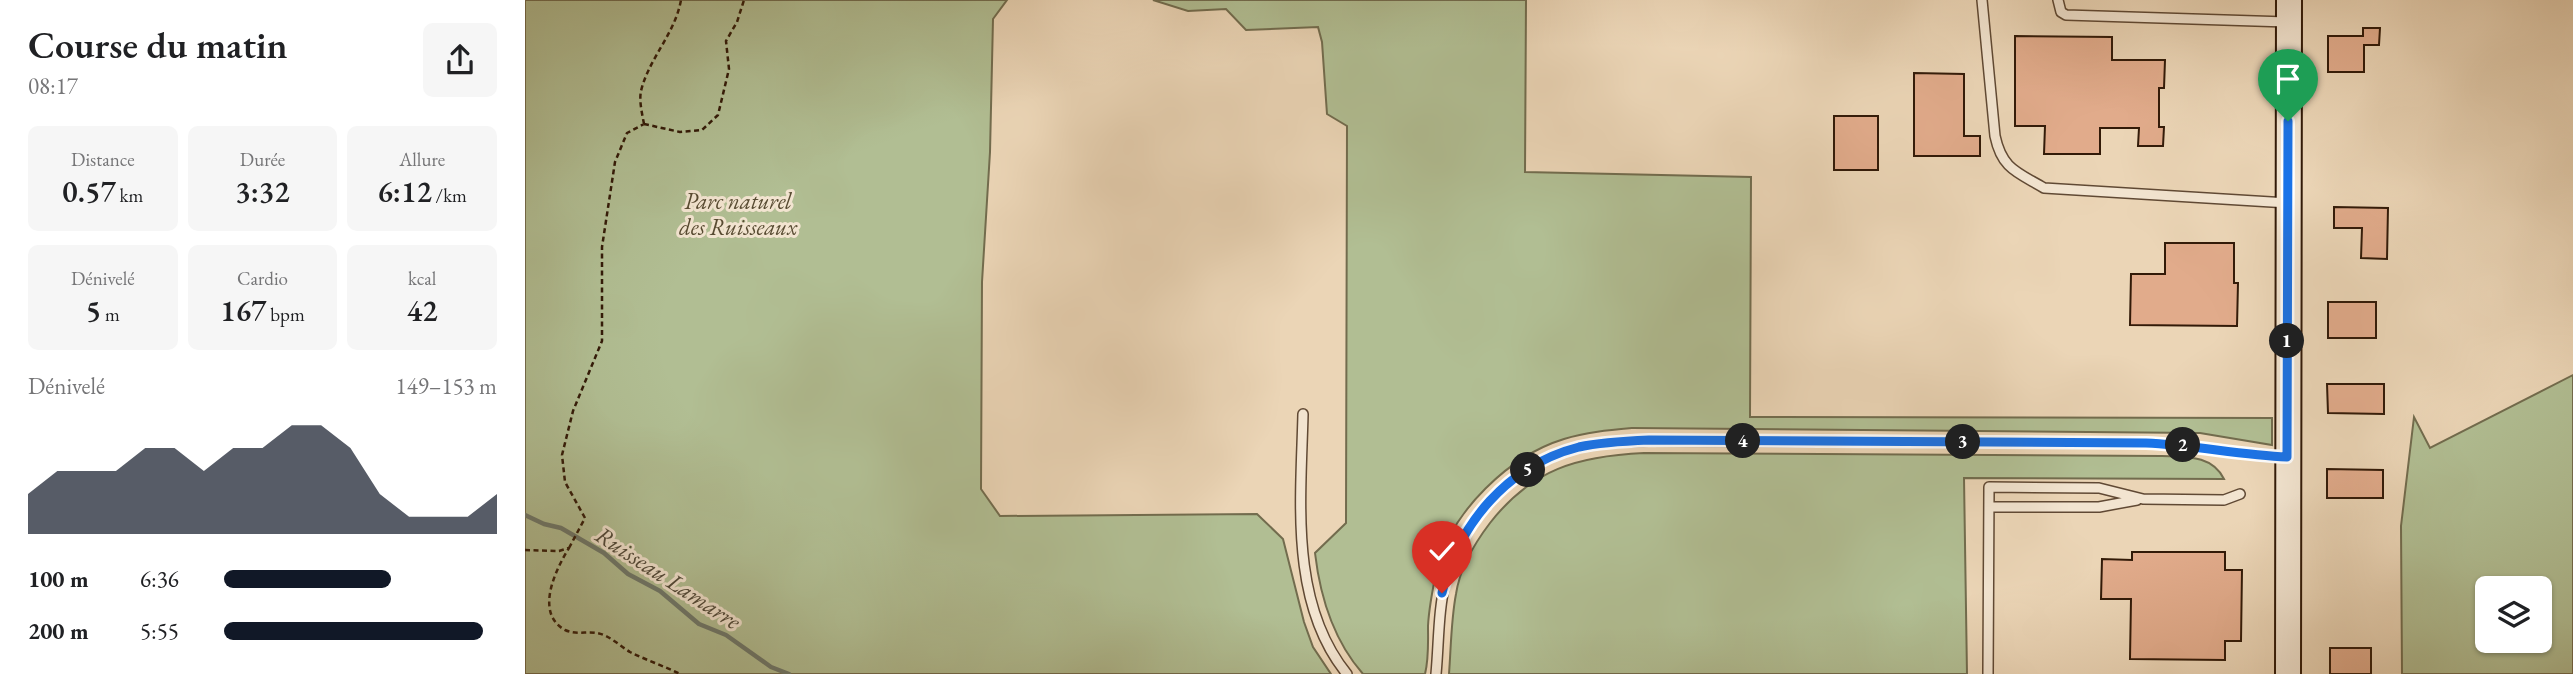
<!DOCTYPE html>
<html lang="fr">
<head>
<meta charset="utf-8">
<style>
  :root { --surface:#fff; --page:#f6f6f6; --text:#202124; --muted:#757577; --accent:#111827 }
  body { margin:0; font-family:"EB Garamond",serif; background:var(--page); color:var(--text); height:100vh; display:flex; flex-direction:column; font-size:26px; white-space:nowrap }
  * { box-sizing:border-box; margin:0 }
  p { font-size:23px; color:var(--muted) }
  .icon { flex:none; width:38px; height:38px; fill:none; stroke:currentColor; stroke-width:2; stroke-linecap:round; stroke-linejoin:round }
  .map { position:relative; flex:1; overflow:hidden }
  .side { display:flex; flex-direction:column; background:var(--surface); width:525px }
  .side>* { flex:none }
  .controls { position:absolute; left:1950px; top:576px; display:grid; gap:14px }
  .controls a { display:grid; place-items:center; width:77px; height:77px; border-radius:10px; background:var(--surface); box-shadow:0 2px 5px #0004; font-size:35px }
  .pin { position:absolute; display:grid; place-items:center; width:60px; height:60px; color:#fff; margin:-72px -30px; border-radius:50% 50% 50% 0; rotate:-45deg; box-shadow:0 0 7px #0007 }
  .pin .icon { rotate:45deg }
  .km { position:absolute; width:35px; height:35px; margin:-18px; border-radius:50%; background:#222; color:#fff; font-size:19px; line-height:35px; text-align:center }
  .round { display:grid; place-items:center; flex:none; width:74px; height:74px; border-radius:10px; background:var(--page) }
  .overview { display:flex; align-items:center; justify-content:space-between; height:119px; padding:0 28px }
  h1 { font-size:38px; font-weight:600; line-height:52px }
  .stats { display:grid; grid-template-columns:repeat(3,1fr); gap:10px; height:119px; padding:7px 28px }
  .stats div { display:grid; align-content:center; border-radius:10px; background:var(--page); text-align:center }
  .stats b { font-size:30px; font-weight:600 }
  .stats small { font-size:19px; font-weight:400 }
  .stats p { font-size:19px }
  .chart { height:196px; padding:14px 28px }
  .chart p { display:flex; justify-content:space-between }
  .chart svg { width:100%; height:126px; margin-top:7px; fill:var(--accent); opacity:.7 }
  ul { padding:0 28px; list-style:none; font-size:23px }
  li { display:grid; grid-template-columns:112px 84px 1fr; align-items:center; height:52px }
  li i { height:18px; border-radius:9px; background:var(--accent) }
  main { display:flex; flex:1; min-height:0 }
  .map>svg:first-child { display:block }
</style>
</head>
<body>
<main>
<section class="side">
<div class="overview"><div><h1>Course du matin</h1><p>08:17</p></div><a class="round"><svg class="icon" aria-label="share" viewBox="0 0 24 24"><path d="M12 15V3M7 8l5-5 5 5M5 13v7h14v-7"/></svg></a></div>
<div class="stats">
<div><p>Distance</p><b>0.57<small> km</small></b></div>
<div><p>Durée</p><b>3:32</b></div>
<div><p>Allure</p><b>6:12<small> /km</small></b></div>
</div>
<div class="stats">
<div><p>Dénivelé</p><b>5<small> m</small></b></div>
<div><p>Cardio</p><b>167<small> bpm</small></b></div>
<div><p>kcal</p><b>42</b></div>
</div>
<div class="chart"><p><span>Dénivelé</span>149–153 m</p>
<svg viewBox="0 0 160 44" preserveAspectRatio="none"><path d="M0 44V30L10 22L20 22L30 22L40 14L50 14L60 22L70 14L80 14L90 6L100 6L110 14L120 30L130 38L140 38L150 38L160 30V44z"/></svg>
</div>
<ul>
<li><b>100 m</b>6:36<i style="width:61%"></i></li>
<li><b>200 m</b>5:55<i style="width:95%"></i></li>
</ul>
</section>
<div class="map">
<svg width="2048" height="674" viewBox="0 0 2048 674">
  <rect width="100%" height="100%" fill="#ebd5b6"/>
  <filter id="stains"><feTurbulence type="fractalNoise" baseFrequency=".00286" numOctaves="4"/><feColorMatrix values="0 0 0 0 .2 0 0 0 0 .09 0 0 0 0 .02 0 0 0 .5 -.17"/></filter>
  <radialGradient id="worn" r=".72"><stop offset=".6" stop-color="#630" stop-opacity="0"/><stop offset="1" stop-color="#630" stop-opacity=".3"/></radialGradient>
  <path fill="#b1be93" stroke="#726c4e" stroke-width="2" fill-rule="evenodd" d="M0 0H482L468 19 465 152 457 282 456 489 475 516 732 514 758 539 779 622 788 647 806 674H0Z
    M628 0H1001L1000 172 1226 177 1225 417 1747 418V445L1675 433 1108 428C1085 430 1061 432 1039 439 984 456 927 511 912 568 908 587 904 607 903 626 903 642 904 658 900 674H838C809 641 795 596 790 553L821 523 822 126 802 114 797 42 793 27 721 30 701 9 663 11Z
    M2048 375V674H1877L1876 526 1889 417 1905 448ZM2014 588V640H1962V588Z
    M1119 453 1637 456C1662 457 1687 455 1699 479L1439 478 1442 674H924C926 648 926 620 931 594 935 567 949 544 965 523 1007 469 1053 456 1119 453Z"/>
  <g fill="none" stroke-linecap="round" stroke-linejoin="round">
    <path stroke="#6f796c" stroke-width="4.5" d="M0 515 19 524 36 528 79 553 103 574 135 591 174 624 201 635 246 667 264 674"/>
  </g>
  <path fill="#e1ab8b" stroke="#321a08" stroke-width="2" d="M1838 28H1855L1854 45H1839V72H1803V36H1838Z
    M1490 36 1587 37V60H1640L1639 88H1634V127H1639L1638 146H1613L1614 128H1575V154H1519L1520 126H1490Z
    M1389 73 1439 74V136H1455V156H1389Z
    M1309 116H1353V170H1309Z
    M1809 207 1863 208 1862 259 1836 258 1837 228H1809Z
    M1640 243H1709V283H1713L1712 326 1605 325 1606 274H1640Z
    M1803 302H1851V338H1803Z
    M1802 384H1859V414L1803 413Z
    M1802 469 1858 470V498H1802Z
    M1607 552H1700V570H1717L1716 641H1700V660L1605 659 1606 599H1576L1577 559 1607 560Z
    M1805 648H1846V674H1805Z"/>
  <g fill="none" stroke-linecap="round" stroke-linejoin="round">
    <defs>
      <path id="lane" d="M1457 0 1470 136C1477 169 1492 172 1519 188L1763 203
        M1533 0 1536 12 1541 15 1762 22
        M778 414C776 499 764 603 822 674
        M1464 507H1574L1612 500
        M911 674C914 642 913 610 921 579 937 517 989 466 1050 448 1074 442 1099 441 1124 441L1621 443C1668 445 1713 455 1760 457
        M1463 674 1464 487 1574 488 1618 499 1699 500 1715 494"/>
      <path id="secondary" d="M1763 674 1764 0"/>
    </defs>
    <use href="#lane" stroke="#604934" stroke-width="12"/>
    <use href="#secondary" stroke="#321a08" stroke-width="28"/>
    <path stroke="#321a08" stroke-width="2.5" stroke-dasharray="5 3.5" stroke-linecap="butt" d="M119 124 155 132 177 130 193 115 204 69 201 41 212 22 219 0
      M119 124C117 113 114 101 116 91 124 58 150 34 156 0
      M44 548 60 518 40 482 37 455 48 411 77 341V247L90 162 102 133 119 124
      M0 550 34 551 44 548C31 569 9 613 40 630 51 635 62 631 72 633 84 635 95 646 105 652 121 660 139 666 155 674"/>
    <use href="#lane" stroke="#f2e4d0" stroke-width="9"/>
    <use href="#secondary" stroke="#f2e4d0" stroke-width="24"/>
  </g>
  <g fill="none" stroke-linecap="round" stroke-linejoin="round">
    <defs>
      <path id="route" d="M917 593C933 524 983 465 1054 447 1077 442 1100 441 1124 440L1621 443C1668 445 1715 455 1762 457L1763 121"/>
    </defs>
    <use href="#route" stroke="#fff" stroke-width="14"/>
    <use href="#route" stroke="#1a73e8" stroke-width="9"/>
  </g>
  <g text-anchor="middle" stroke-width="6" stroke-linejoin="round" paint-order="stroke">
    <g font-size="23" font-style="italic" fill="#584b32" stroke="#f2e4d0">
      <text x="213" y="209">Parc naturel<tspan x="213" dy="26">des Ruisseaux</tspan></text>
    </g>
    <g font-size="24" font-style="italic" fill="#514a3a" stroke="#f2e4d0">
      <text transform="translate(143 578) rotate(33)" y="8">Ruisseau Lamarre</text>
    </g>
  </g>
  <rect width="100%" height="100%" filter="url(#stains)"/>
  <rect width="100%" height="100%" fill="url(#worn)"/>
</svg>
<div class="controls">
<a><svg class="icon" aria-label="layers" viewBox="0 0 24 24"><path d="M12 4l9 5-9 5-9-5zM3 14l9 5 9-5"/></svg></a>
</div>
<div class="pin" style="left:1763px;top:121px;background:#1e9e55"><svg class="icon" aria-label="arrive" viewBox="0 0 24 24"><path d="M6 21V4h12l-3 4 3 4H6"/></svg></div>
<div class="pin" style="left:917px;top:593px;background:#d93025"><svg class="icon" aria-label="check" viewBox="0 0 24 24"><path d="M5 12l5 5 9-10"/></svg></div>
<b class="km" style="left:1762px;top:341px">1</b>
<b class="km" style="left:1658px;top:445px">2</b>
<b class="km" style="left:1438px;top:442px">3</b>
<b class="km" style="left:1218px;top:441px">4</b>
<b class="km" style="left:1003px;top:470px">5</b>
</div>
</main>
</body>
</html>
